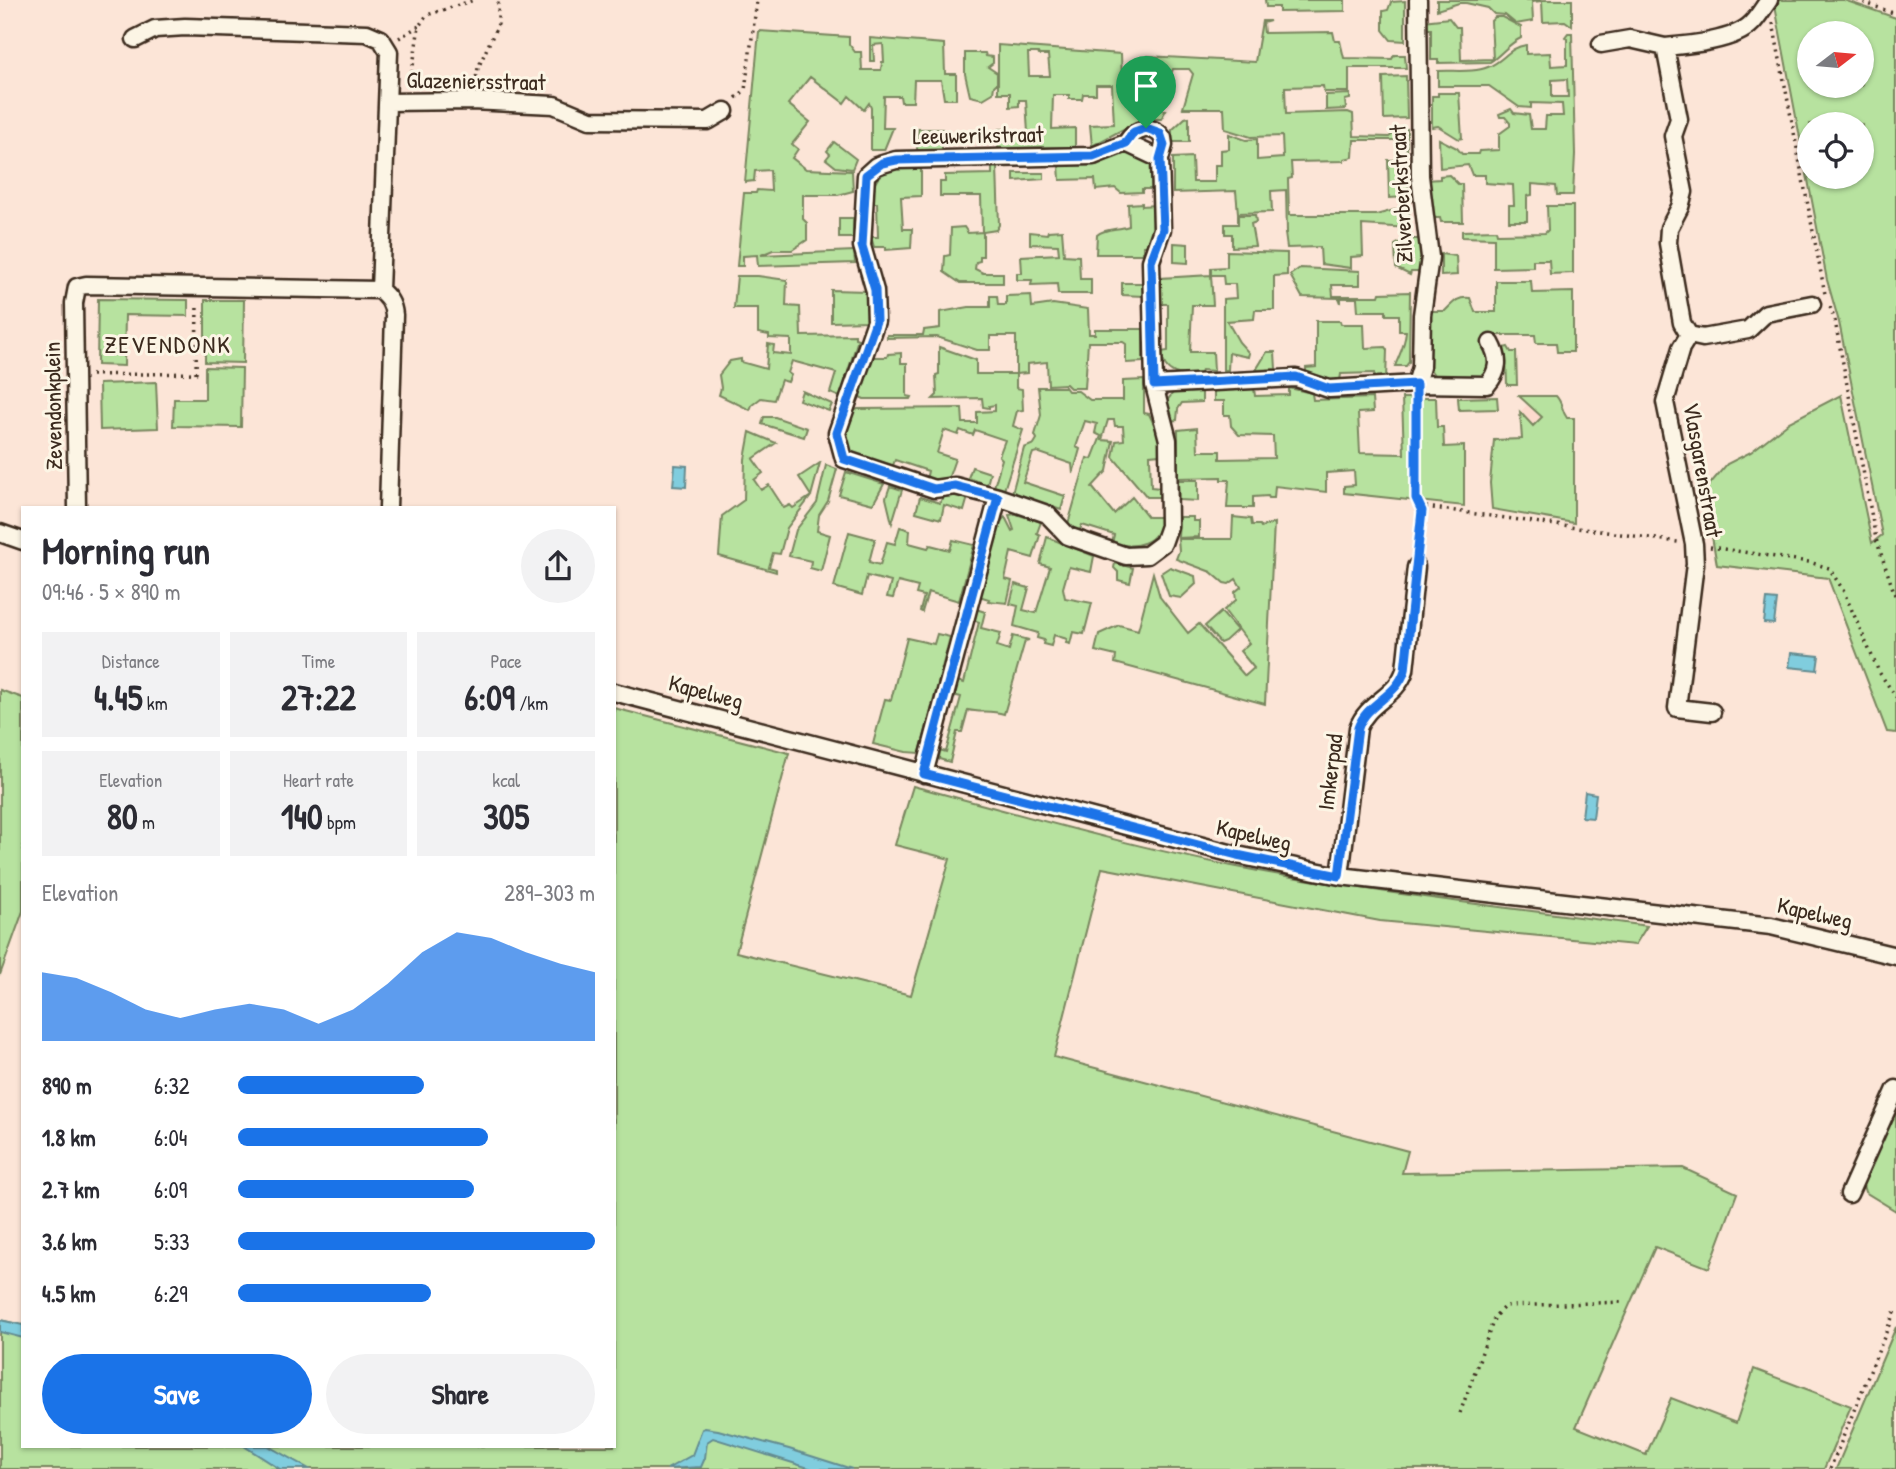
<!DOCTYPE html>
<html lang="en">
<head>
<meta charset="utf-8">
<style>
  :root { --surface:#fff; --page:#f2f2f3; --text:#2b2b33; --muted:#7c7c81; --accent:#1a73e8 }
  body { margin:0; font-family:"Patrick Hand",sans-serif; background:var(--page); color:var(--text); height:100vh; display:flex; flex-direction:column; font-size:26px; white-space:nowrap }
  * { box-sizing:border-box; margin:0 }
  p { font-size:23px; color:var(--muted) }
  .icon { flex:none; width:38px; height:38px; fill:none; stroke:currentColor; stroke-width:2; stroke-linecap:round; stroke-linejoin:round }
  .map { position:relative; flex:1; overflow:hidden }
  .sheet { position:absolute; left:21px; top:506px; width:595px; height:942px; display:flex; flex-direction:column; background:var(--surface); border-radius:0px; box-shadow:0 2px 5px #0004 }
  .sheet>* { flex:none }
  .needle { width:46px; rotate:74deg }
  .tools { position:absolute; left:1797px; top:21px; display:grid; gap:14px }
  .tools a { display:grid; place-items:center; width:77px; height:77px; border-radius:50%; background:var(--surface); box-shadow:0 2px 5px #0004; font-size:35px }
  .pin { position:absolute; display:grid; place-items:center; width:60px; height:60px; color:#fff; margin:-72px -30px; border-radius:50% 50% 50% 0; rotate:-45deg; box-shadow:0 0 7px #0007 }
  .pin .icon { rotate:45deg }
  .round { display:grid; place-items:center; flex:none; width:74px; height:74px; border-radius:37px; background:var(--page) }
  .headline { display:flex; align-items:center; justify-content:space-between; height:119px; padding:0 21px }
  h1 { font-size:38px; font-weight:700; line-height:52px }
  .stats { display:grid; grid-template-columns:repeat(3,1fr); gap:10px; height:119px; padding:7px 21px }
  .stats div { display:grid; align-content:center; border-radius:0px; background:var(--page); text-align:center }
  .stats b { font-size:35px; font-weight:700 }
  .stats small { font-size:19px; font-weight:400 }
  .stats p { font-size:19px }
  .chart { height:196px; padding:14px 21px }
  .chart p { display:flex; justify-content:space-between }
  .chart svg { width:100%; height:126px; margin-top:7px; fill:var(--accent); opacity:.7 }
  .button { display:flex; gap:14px; margin-top:auto; padding:14px 21px }
  .button a { flex:1; height:80px; border-radius:42px; background:var(--accent); color:#fff; font-size:28px; font-weight:700; line-height:80px; text-align:center }
  .button a+a { background:var(--page); color:var(--text) }
  ul { padding:0 21px; list-style:none; font-size:23px }
  li { display:grid; grid-template-columns:112px 84px 1fr; align-items:center; height:52px }
  li i { height:18px; border-radius:9px; background:var(--accent) }
  .map>svg:first-child { display:block }
</style>
</head>
<body>
<div class="map">
<svg width="1896" height="1469" viewBox="0 0 1896 1469">
  <rect width="100%" height="100%" fill="#fce5d7"/>
  <filter id="ink" filterUnits="userSpaceOnUse"><feTurbulence type="fractalNoise" baseFrequency=".0143" numOctaves="2"/><feDisplacementMap in="SourceGraphic" scale="14" xChannelSelector="R" yChannelSelector="G"/><feConvolveMatrix kernelMatrix="1 2 1 2 8 2 1 2 1" color-interpolation-filters="sRGB"/></filter>
  <g filter="url(#ink)">
    <path fill="#fcdacd" d="M1527 405 1542 417 1534 426 1520 412Z"/>
    <path fill="#b7e29f" stroke="#79865e" stroke-width="2" fill-rule="evenodd" d="M1265 0H1345V11L1279 12V7H1266Z
      M1437 0H1572V26L1565 21 1543 22 1542 1 1532 2 1533 21 1516 24 1505 15 1494 14 1488 8 1466 3H1459L1437 10Z
      M1778 0H1844L1896 18V733L1887 732 1828 578 1717 565 1704 491 1727 464 1751 452 1789 422 1841 395 1872 543 1882 535 1839 322 1827 280 1775 6ZM1810 33H1862V86H1810ZM1810 124H1862V177H1810Z
      M1405 1V41L1391 40 1383 30V11L1388 10 1391 2Z
      M1495 17H1502L1521 27V38C1508 44 1501 55 1490 62L1438 63V60H1431V29H1423V21L1449 18 1456 27H1460L1461 60 1493 59 1491 21Z
      M1262 21H1270L1263 23 1264 33 1333 32 1335 41H1340L1344 58 1392 59 1394 55H1405L1406 68H1349V92H1324L1323 86 1285 87 1286 114 1348 112 1353 114 1354 136 1389 137 1397 131 1407 129V150L1395 140H1354L1353 157 1344 159V161L1291 162 1292 178 1288 179 1289 215H1376L1398 209 1409 210V228L1362 225 1363 256 1351 257V268L1321 264 1320 247 1287 248 1285 233H1287L1286 190 1271 191 1272 212 1238 213 1236 191 1173 193V158L1192 157 1193 182H1215V165H1221V150L1229 149V134L1246 140 1257 139V160L1283 158 1282 136 1251 137 1225 129 1224 108H1183L1193 74 1189 69H1173L1170 76V84H1160L1159 78 1144 79 1143 109 1166 110 1161 119H1142L1092 146 1090 125 1114 124 1112 85H1096V94H1083L1082 99H1069V95H1053L1052 129 1075 128V147L998 148 999 129H1010L1011 134 1028 133 1026 100H1019V106L1010 107V93H998V45L1121 54 1122 79H1142V72H1149L1148 56 1255 62ZM1038 53 1039 55H1048L1050 76H1029L1028 53Z
      M759 31 849 37V44L855 52H861L862 70H881L882 62H884L883 44 873 45 874 61H870V38L944 44 945 74H956V99H944L941 80H914L913 102H901L900 96H884L883 128H893L884 150H871V108L869 103 864 110 849 96 844 103 810 77 788 104 810 122 792 144 798 149 792 158 806 169 852 171 853 191 838 195H803V219L807 223V240L792 250H773L761 255 854 251 855 263 758 266 757 255 743 256V266H737L744 193H756L757 190 771 191 770 170 755 171 754 181 745 182Z
      M1568 33H1572L1575 154 1573 195H1557L1556 186 1532 184V195L1527 196V221H1509V205H1514L1513 185 1485 183V175H1472L1468 165 1440 168 1439 139 1457 148 1462 154H1478L1479 151 1499 150V134L1510 126V123L1505 117H1500L1499 114 1511 109 1514 113 1529 115 1531 129H1545L1546 116H1563L1562 104 1531 103V108L1519 107 1489 86H1438V71C1454 70 1474 73 1488 67 1503 62 1509 47 1526 45V54L1550 53 1551 66 1567 65V39L1565 37ZM1567 79 1568 97H1552V80Z
      M965 53H985L986 56 993 57V63L988 67 997 73V83L994 86 993 93 983 99 970 96 965 74Z
      M1406 76 1407 118 1384 119 1383 77Z
      M1438 93H1459L1462 138 1459 139 1438 126 1432 127V96H1438Z
      M1350 94V99L1345 100 1346 109 1326 110V95Z
      M1189 117V142H1172V130L1185 118Z
      M918 129H942V150H917Z
      M834 142 856 159 852 169 836 167 826 159 830 154 827 151Z
      M1124 151C1150 151 1155 167 1156 189H1142V192L1121 193 1115 188 1096 190 1095 179 1060 180 1059 165H1097Z
      M1388 160H1408V197L1389 198Z
      M992 167H997L999 225 996 230 983 232V256H980V261L976 262 975 269 983 273H1003V283H960L944 272 945 256 950 255 951 228 964 227 968 233 982 232 981 196H940V182H945V175L992 174Z
      M921 168V196L901 197 903 229H912L911 248 886 250V247H874L871 237H878L877 203H871C872 167 892 169 921 168Z
      M1014 173H1044V179L1014 181Z
      M1449 175 1458 184H1462L1463 222H1441L1440 218H1431L1426 180 1440 179V176Z
      M1142 203V206L1155 205 1157 221 1150 246H1143V254H1096L1097 235C1105 228 1118 230 1129 226L1128 204Z
      M1547 206H1573V273L1550 274 1549 260H1533V267L1494 268V238L1462 237V231L1496 230 1497 234 1545 233 1548 230Z
      M1238 215H1255L1256 222 1251 224 1255 246 1232 247V234H1225V224H1238Z
      M839 218H853V238H839Z
      M1062 230 1064 255 1079 256 1080 279H1091V294H1058L1057 284 1031 285 1032 280H1017V273H1022L1021 256 1059 254 1058 245 1030 244V232L1047 234 1048 231Z
      M1410 236V239H1422L1423 272H1411L1410 275 1396 268 1395 245Z
      M1174 243 1188 244V263L1174 262Z
      M1227 251 1287 253V275L1274 276V310H1255L1254 319 1227 321 1239 342 1249 353 1248 357 1229 353 1228 370H1223V299L1236 298 1235 284H1224L1223 275H1211L1213 305H1192L1190 352H1213L1214 371 1202 370 1201 375C1181 376 1164 376 1161 352L1168 351V304H1160V278L1211 275V268L1227 267Z
      M1441 254 1456 256 1457 275 1441 276Z
      M1300 268 1360 271V285H1332L1333 296H1379L1380 293 1410 292 1409 362 1406 366H1395C1400 353 1405 346 1406 331H1399V315H1386V311H1358L1357 298H1341V303L1339 298 1302 297 1290 275Z
      M737 276H758L787 280 786 306 800 307 801 336 855 335V338L858 339 840 397 830 393 836 373 792 361 788 373 791 375 788 382 781 380 774 400 761 398 752 405 750 410 719 395 721 388 719 375 730 361 741 359V362L766 369 768 344 774 345 773 353 791 355V339L769 338V335L758 333V308H734Z
      M1496 281H1531L1532 293 1573 292V352H1557L1556 343H1536L1535 335H1486L1482 342 1491 363 1487 375 1482 378H1436L1430 369 1429 311H1445C1453 303 1458 296 1470 298L1475 312H1496Z
      M1122 283H1143V296L1122 295Z
      M831 290 867 291 868 321 831 322Z
      M1031 295 1032 307 1053 304 1088 309 1089 334H1095V329H1143V362L1126 363V344L1123 342H1088L1085 388H1070L1066 384 1048 385 1047 362 1027 364V373L1016 374V388L1022 389 1023 410 1017 411 1013 426 1023 430 1004 490 994 487 1002 459 999 456 1005 440 975 430 973 435 960 430 958 435 944 430 937 453 955 459 948 479 926 480 928 471 895 460 892 468 855 456C840 443 846 426 853 411L858 409 962 408 963 423H977V412L995 411V405L989 406V408L983 407 982 398 933 399 937 395 936 375 939 374V347L976 360V374H1016V336H990V350H977L937 337 887 338V335H923L924 330 940 328V312L969 307H990V296H997L998 305H1006V296Z
      M98 299 188 300V316L125 315 124 366 97 365Z
      M205 300H244L243 363 205 362Z
      M1316 321H1340L1341 324H1364L1365 348 1385 347 1387 350 1386 380H1375L1374 373 1341 374 1340 381H1326L1306 377V368L1316 367Z
      M1508 347 1511 352H1516L1517 385H1507L1506 356 1504 348Z
      M1267 352H1275L1276 369 1256 370Z
      M901 353V363H907V396L912 397 911 399H864L860 397 859 388 874 357H887L888 354Z
      M205 367 242 368 241 427 173 426 174 399H205Z
      M1144 380V413L1149 414 1159 435 1160 454 1150 455 1151 487 1160 488 1161 497H1147L1113 457 1116 441 1124 440 1123 426H1115L1114 420H1108L1102 440 1113 441 1107 471 1092 487 1114 514 1132 497 1148 517H1161C1160 545 1134 549 1112 543L1114 535 1082 525 1079 532 1068 524 1087 458 1092 459 1101 436 1095 433 1097 424 1085 421 1076 447 1080 449 1073 474 1072 464 1037 452 1033 453 1023 482 1065 496 1061 510 1012 493 1024 448 1034 444 1037 439 1035 435 1041 415 1038 387H1065L1068 391H1078L1090 400H1123V381Z
      M156 382 158 428 100 430 99 384Z
      M1254 388 1255 396 1289 395V388L1312 393 1313 400 1372 398 1373 412 1358 413 1360 453 1404 454 1402 398H1436L1437 427H1443L1444 447 1464 446V506L1344 493V486L1355 485 1354 471 1326 473V492L1275 486 1274 498H1269L1268 496 1253 497V508H1227L1229 480H1221V477L1178 478V430L1197 428 1198 451H1220V459L1274 458 1273 436 1239 435 1231 426 1230 415H1224V401H1214V389Z
      M1202 390V402L1182 403 1178 409 1177 420 1170 421 1166 402 1173 393Z
      M802 391 832 404 829 411 799 400Z
      M1519 396H1556C1563 403 1561 410 1567 418H1574V523L1492 509 1490 483 1494 440 1522 439 1520 412 1533 426 1542 417Z
      M1497 397 1498 409 1459 410 1458 398Z
      M764 417H775L807 428 804 437 762 424Z
      M750 432 776 443 753 459 763 473 754 480 761 490 769 485 784 508 790 505 793 508 811 496 799 477 820 463 811 496 787 528 780 554 773 553 769 567 776 569V572L719 556 722 516 744 500 745 459Z
      M826 465 837 469 828 501 819 515 817 531 830 535 821 571 810 568 811 561 789 556 796 530 817 503Z
      M972 467 990 473 987 485 968 478Z
      M846 472 884 484 873 504 839 495Z
      M1178 480H1198V501L1179 500Z
      M890 486 902 490 892 523 886 498Z
      M957 493 968 497 964 511 944 505 941 519 916 512 920 497 940 503 944 494Z
      M1016 514 1041 522 1037 533 1040 535 1033 558 1011 552 1005 579 1012 581 1007 603 988 601 989 599 979 596 999 523 1005 517 1012 531 1014 530 1009 515Z
      M1179 517H1193V521H1199V537L1178 538Z
      M1233 517 1251 519 1252 525H1260L1261 527 1274 523 1265 704 1115 663 1116 656 1095 651 1099 634 1119 625 1138 630 1153 573 1160 597 1188 633 1199 624 1245 676 1254 668 1240 651 1249 643 1224 610 1236 600 1235 592 1241 587 1236 579 1229 584 1224 583 1211 572 1176 559 1179 551 1178 539H1232Z
      M900 527 910 530 909 543 928 548 930 545 950 550 953 540 974 545 959 601 928 592 922 612 920 611 924 596 916 594 918 587 898 582 893 598 887 597 891 582 867 576 862 595 834 587 849 532 875 539 869 562 880 565 887 542 895 544Z
      M1047 537 1094 556 1091 572 1069 567 1063 588 1065 598 1092 603 1084 634 1073 632 1070 644 1066 643 1067 639 1054 635 1051 646 1043 644 1044 640 1037 638 1038 633 1014 626 1018 606 1010 604 1015 584 1029 588 1023 610 1036 613 1050 567 1040 564Z
      M1115 563 1133 568 1130 583 1118 580V572L1114 568Z
      M1170 567 1195 576 1196 584 1181 598 1169 596 1161 573Z
      M976 609 985 612 981 628 1001 633 997 646 1009 650 1013 636 1029 640 1025 641 1004 714C990 710 980 713 968 710L962 732H957L950 762 939 759 940 750 946 752 961 697 953 695 957 681 964 683 979 622 973 620Z
      M1221 612 1237 630 1225 641 1220 643 1205 626Z
      M937 634 950 637 920 753 906 752 873 744 885 699 891 700 907 638 934 644Z
      M0 690 23 698V911L0 975Z
      M614 708 789 753 736 952 911 995 950 859 895 845 913 786C1019 814 1125 845 1232 866 1369 893 1509 907 1647 926L1635 945 1380 921 1102 868 1054 1057 1408 1151 1402 1173 1683 1168 1737 1193 1709 1268 1655 1247 1576 1427 1646 1455 1671 1398 1736 1423 1754 1369 1851 1406 1824 1469H0V1320L23 1325V1446H614Z
      M1896 1100V1211L1865 1192 1862 1182Z
      M1896 1327V1469H1836Z"/>
    <path fill="#80cdde" stroke="#648c91" stroke-width="2" d="M675 465 687 466 686 487 673 486Z
      M1767 599 1777 600 1774 624 1764 623Z
      M1791 653 1819 656 1817 670 1789 667Z
      M1585 792 1596 794 1593 818 1582 817Z
      M0 1320 23 1325V1338L0 1332Z
      M705 1428 718 1430 789 1449 852 1469H812L713 1438 707 1442 705 1458 701 1467 667 1469 692 1455 702 1429Z
      M244 1446H268L309 1469H280Z"/>
    <g fill="none" stroke-linecap="round" stroke-linejoin="round">
      <defs>
        <path id="street" d="M135 39 155 29 185 27 367 33 381 39 389 52 380 290C388 297 393 303 394 315L388 508
          M1601 44 1630 39 1665 47
          M388 102 472 101 554 105 590 120 708 121 725 111
          M1126 143 1160 159 1162 229 1151 261 1154 385 1168 440 1169 526 1163 543 1147 555 1126 556 1068 536 1047 514 998 497 955 486 934 489 844 459 837 433 876 321 875 291 862 246 866 175 876 166 896 160 1093 156Z
          M1126 143C1135 128 1153 123 1163 138L1164 145 1160 159
          M1689 335 1703 338 1748 330 1766 313 1812 304
          M1416 384 1487 385C1499 371 1500 359 1491 343
          M1154 385 1296 378 1329 389 1416 384 1421 367 1422 315 1430 257 1420 176 1418 0
          M77 508 74 303 77 287 86 285 380 290
          M0 533 23 541
          M614 692 1237 855 1340 876 1771 926 1896 956
          M1712 712 1677 708 1695 564 1694 544 1665 402 1681 348 1689 335 1682 323 1668 243 1669 228 1680 207 1684 192 1673 136 1679 119 1665 47C1688 45 1735 41 1752 23 1758 17 1763 8 1769 0
          M924 774 998 497
          M1340 876 1358 728C1367 702 1397 697 1405 670L1416 567
          M1849 1194 1896 1089"/>
      </defs>
      <use href="#street" stroke="#3b2a1e" stroke-width="21"/>
      <path stroke="#3b2a1e" stroke-width="3.5" stroke-dasharray="2 5" stroke-linecap="butt" d="M1857 0 1896 14
        M1773 23 1825 294
        M399 38 419 26
        M475 84 478 68 498 24V0
        M410 86 419 26 427 15 474 0
        M736 98 745 90 757 0
        M1830 307 1835 321 1876 539 1896 598
        M91 375 196 373 197 303
        M1416 400V498L1422 511 1417 552
        M1419 506 1678 542
        M1710 547 1809 562 1829 568 1843 590 1879 672 1896 697
        M1460 1413 1495 1316 1505 1306 1624 1302
        M1830 1469 1896 1308"/>
      <use href="#street" stroke="#fcf5e5" stroke-width="16"/>
    </g>
  </g>
  <g fill="none" stroke-linecap="round" stroke-linejoin="round" filter="url(#ink)">
    <defs>
      <path id="route" d="M1146 128 1160 133 1164 145 1160 159 1163 229 1151 261 1154 385 1296 377 1329 389 1416 384V498L1422 511 1405 670C1397 697 1367 702 1358 728L1339 876 1237 855 924 774 998 497 955 486 934 489 844 459 837 433 876 321 875 290 862 246 866 175 882 163 896 160 1093 156 1126 143 1134 132Z"/>
    </defs>
    <use href="#route" stroke="#fff" stroke-width="14"/>
    <use href="#route" stroke="#1a73e8" stroke-width="9"/>
  </g>
  <g text-anchor="middle" stroke-width="6" stroke-linejoin="round" paint-order="stroke">
    <g font-size="23" fill="#3b2a1e" stroke="#fcf5e5">
      <text transform="translate(476 81) rotate(1)" y="8">Glazeniersstraat</text>
      <text transform="translate(978 135) rotate(-1)" y="8">Leeuwerikstraat</text>
      <text transform="translate(1401 194) rotate(-93)" y="8">Zilverberkstraat</text>
      <text transform="translate(53 406) rotate(-91)" y="8">Zevendonkplein</text>
      <text transform="translate(1703 470) rotate(80)" y="8">Vlasgarenstraat</text>
      <text transform="translate(706 692) rotate(15)" y="8">Kapelweg</text>
      <text transform="translate(1330 772) rotate(-83)" y="8">Imkerpad</text>
      <text transform="translate(1254 835) rotate(13)" y="8">Kapelweg</text>
      <text transform="translate(1815 913) rotate(13)" y="8">Kapelweg</text>
    </g>
    <g font-size="24" letter-spacing="2" fill="#3b2a1e" stroke="#fcf5e5">
      <text x="168" y="353">ZEVENDONK</text>
    </g>
  </g>
</svg>
<div class="tools">
<a><svg class="needle" viewBox="-14 -14 28 28"><path d="M0-13l5 13h-10z" fill="#e53935"/><path d="M0 13l5-13h-10z" fill="#7c7c81"/></svg></a>
<a><svg class="icon" aria-label="locate" viewBox="0 0 24 24"><circle cx="12" cy="12" r="6"/><path d="M12 2v4M12 18v4M2 12h4M18 12h4"/></svg></a>
</div>
<div class="pin" style="left:1146px;top:128px;background:#1e9e55"><svg class="icon" aria-label="arrive" viewBox="0 0 24 24"><path d="M6 21V4h12l-3 4 3 4H6"/></svg></div>
<section class="sheet">
<div class="headline"><div><h1>Morning run</h1><p>09:46 · 5 × 890 m</p></div><a class="round"><svg class="icon" aria-label="share" viewBox="0 0 24 24"><path d="M12 15V3M7 8l5-5 5 5M5 13v7h14v-7"/></svg></a></div>
<div class="stats">
<div><p>Distance</p><b>4.45<small> km</small></b></div>
<div><p>Time</p><b>27:22</b></div>
<div><p>Pace</p><b>6:09<small> /km</small></b></div>
</div>
<div class="stats">
<div><p>Elevation</p><b>80<small> m</small></b></div>
<div><p>Heart rate</p><b>140<small> bpm</small></b></div>
<div><p>kcal</p><b>305</b></div>
</div>
<div class="chart"><p><span>Elevation</span>289–303 m</p>
<svg viewBox="0 0 160 44" preserveAspectRatio="none"><path d="M0 44V20L10 22L20 27L30 33L40 36L50 33L60 31L70 33L80 38L90 33L100 24L110 13L120 6L130 8L140 13L150 17L160 20V44z"/></svg>
</div>
<ul>
<li><b>890 m</b>6:32<i style="width:52%"></i></li>
<li><b>1.8 km</b>6:04<i style="width:70%"></i></li>
<li><b>2.7 km</b>6:09<i style="width:66%"></i></li>
<li><b>3.6 km</b>5:33<i style="width:100%"></i></li>
<li><b>4.5 km</b>6:29<i style="width:54%"></i></li>
</ul>
<div class="button"><a>Save</a><a>Share</a></div>
</section>
</div>
</body>
</html>
